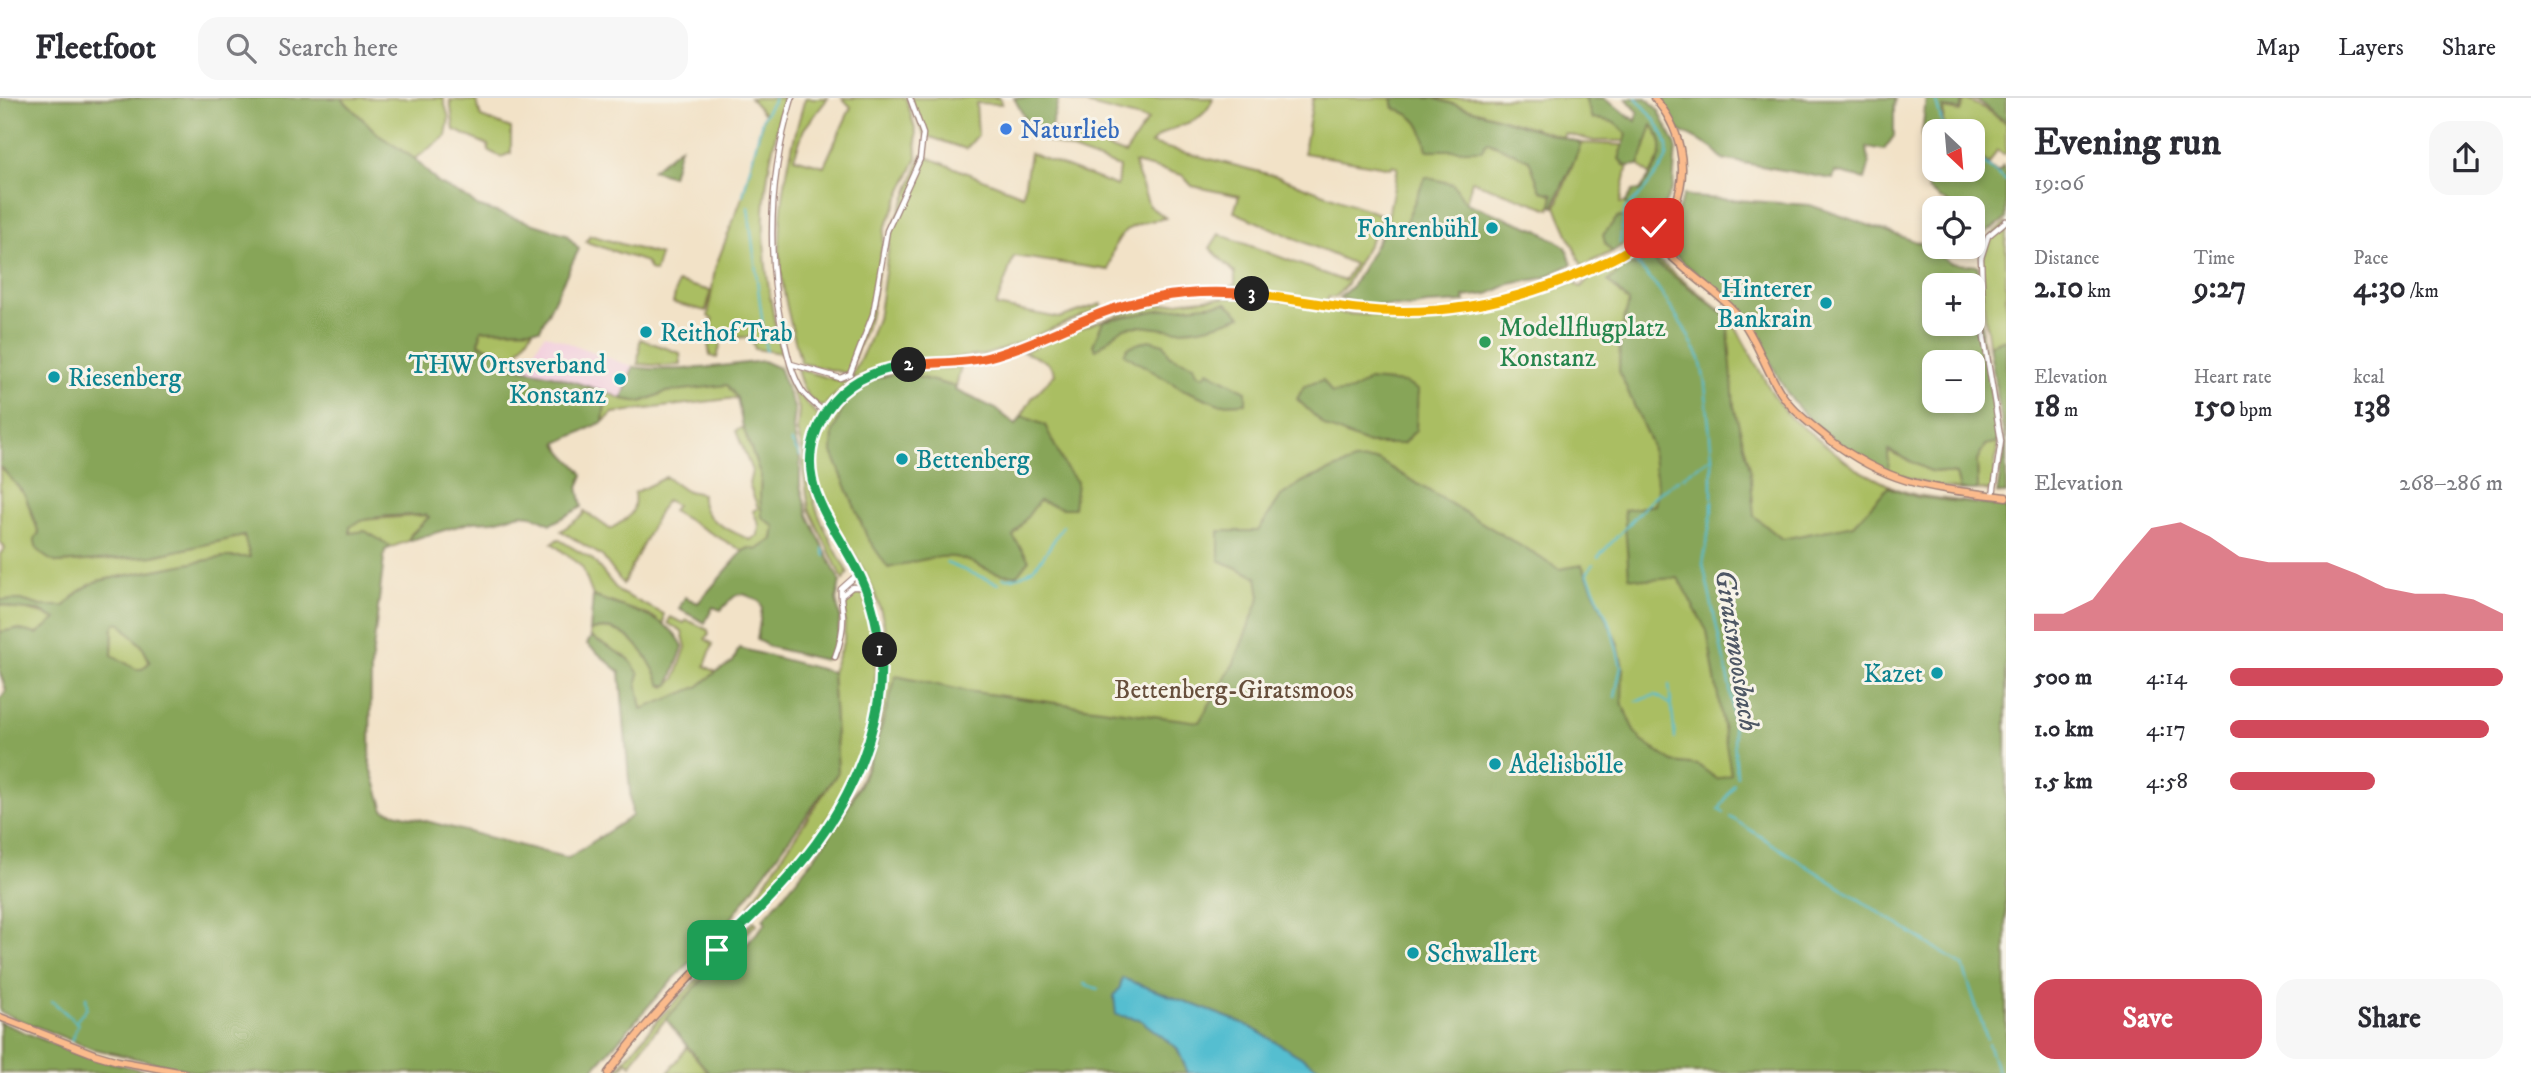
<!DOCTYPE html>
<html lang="en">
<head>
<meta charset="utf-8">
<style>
  :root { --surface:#fff; --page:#f7f7f7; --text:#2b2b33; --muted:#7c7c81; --line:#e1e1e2; --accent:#d1495b }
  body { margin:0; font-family:"IM FELL DW Pica",serif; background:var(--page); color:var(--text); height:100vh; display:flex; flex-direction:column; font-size:26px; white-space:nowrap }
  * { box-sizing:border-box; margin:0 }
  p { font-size:23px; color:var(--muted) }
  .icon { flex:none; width:38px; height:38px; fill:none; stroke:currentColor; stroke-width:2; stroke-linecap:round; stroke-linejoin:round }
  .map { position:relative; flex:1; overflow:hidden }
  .details { display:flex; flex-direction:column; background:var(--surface); width:525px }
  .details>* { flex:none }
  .needle { width:46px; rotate:154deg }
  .controls { position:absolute; left:1922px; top:21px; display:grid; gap:14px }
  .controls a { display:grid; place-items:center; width:63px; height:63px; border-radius:14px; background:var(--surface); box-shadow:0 4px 10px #0003; font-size:35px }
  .pin { position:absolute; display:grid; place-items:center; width:60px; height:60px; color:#fff; margin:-30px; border-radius:14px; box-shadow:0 4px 10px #0006 }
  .km { position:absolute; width:35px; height:35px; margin:-18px; border-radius:50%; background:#222; color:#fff; font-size:19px; line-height:35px; text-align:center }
  .round { display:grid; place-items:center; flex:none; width:74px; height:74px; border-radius:21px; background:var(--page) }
  .headline { display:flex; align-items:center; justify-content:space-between; height:119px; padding:0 28px }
  h1 { font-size:38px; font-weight:700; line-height:52px }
  .metrics { display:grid; grid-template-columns:repeat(3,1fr); gap:10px; height:119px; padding:7px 28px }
  .metrics div { display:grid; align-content:center }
  .metrics b { font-size:30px; font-weight:700 }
  .metrics small { font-size:19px; font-weight:400 }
  .metrics p { font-size:19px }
  .chart { height:196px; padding:14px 28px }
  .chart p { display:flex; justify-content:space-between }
  .chart svg { width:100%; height:126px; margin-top:7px; fill:var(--accent); opacity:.7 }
  .cta { display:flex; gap:14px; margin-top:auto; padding:14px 28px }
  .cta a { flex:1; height:80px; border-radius:21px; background:var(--accent); color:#fff; font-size:28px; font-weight:700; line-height:80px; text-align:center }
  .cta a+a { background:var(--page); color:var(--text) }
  ul { padding:0 28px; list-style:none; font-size:23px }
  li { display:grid; grid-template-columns:112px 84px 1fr; align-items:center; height:52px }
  li i { height:18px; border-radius:9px; background:var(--accent) }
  header { display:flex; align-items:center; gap:42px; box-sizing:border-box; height:98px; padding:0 35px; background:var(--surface); border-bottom:2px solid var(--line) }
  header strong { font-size:33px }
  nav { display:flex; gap:38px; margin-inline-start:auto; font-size:24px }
  .search { width:490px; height:63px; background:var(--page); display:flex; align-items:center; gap:18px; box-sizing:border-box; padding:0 24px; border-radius:21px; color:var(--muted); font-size:26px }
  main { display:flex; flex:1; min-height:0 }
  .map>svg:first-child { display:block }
</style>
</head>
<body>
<header>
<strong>Fleetfoot</strong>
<div class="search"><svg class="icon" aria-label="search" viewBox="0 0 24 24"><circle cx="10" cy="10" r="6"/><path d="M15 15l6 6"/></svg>Search here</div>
<nav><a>Map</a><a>Layers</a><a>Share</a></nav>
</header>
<main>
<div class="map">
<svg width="2006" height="975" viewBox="0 0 2006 975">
  <rect width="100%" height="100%" fill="#f7f3e8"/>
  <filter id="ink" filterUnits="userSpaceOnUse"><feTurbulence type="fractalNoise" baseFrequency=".0143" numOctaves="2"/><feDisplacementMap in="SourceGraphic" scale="14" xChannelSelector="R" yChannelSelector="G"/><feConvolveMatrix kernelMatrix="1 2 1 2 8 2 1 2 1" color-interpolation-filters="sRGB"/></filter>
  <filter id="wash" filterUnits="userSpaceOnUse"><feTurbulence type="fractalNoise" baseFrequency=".00686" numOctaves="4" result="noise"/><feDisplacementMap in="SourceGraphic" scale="28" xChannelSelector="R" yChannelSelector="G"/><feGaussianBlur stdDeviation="1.57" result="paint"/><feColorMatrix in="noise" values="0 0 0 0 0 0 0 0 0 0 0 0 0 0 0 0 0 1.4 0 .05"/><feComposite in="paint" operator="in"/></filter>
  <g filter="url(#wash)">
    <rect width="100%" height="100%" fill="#f2e2c7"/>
    <path fill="#f3cfde" d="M545 236 633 269 622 301 552 277 512 269 524 252 534 253Z"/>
    <path fill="#aabe62" stroke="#7a6e46" stroke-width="2" d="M341 0H443L449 20 446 38 415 61 380 38Z
      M750 0H785C773 45 762 91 764 138 765 178 773 217 781 255L755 251 751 239 722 240 717 260 710 258 708 245 713 222 708 218 715 170 743 97 764 16Z
      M805 0H828L804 31 794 60 824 68 851 9 842 0H906L916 35 917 60 885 130 871 216 849 274 845 275 801 265C792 231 782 196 780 160 778 105 790 52 805 0Z
      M909 0H999L1002 6 976 5 978 37 966 51 924 37Z
      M1063 0 1107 3 1124 0H1213C1203 31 1170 23 1151 46L1276 78 1382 117 1379 127 1346 187 1335 200 1329 199 1325 205 1251 192 1226 191 1235 187V175L1210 150 1219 136 1344 183 1354 166 1234 114 1239 98 1192 88 1182 77 1134 65 1149 108 1166 120C1128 127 1115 131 1109 172L1014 158 996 208 1059 220 1101 206V210L1004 251 984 257 901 265 881 269 850 282 867 247 879 215 891 133 907 97 922 57 1023 97 1030 55 1117 88 1119 69 1047 43 1052 31 1125 56 1148 22Z
      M1313 0H1392L1394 10 1414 18 1424 35 1486 43 1529 62 1541 93 1553 96 1550 111 1472 83 1466 105 1453 89 1401 134 1386 128 1398 69 1393 67 1391 70 1304 55Z
      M1433 0H1585L1592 20 1614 24 1628 36 1624 43H1594L1564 35 1563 39Z
      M1965 1 1985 11 2006 26V54L2004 57 1997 52 1989 66 1972 53V33H1950L1943 24 1944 11 1960 14Z
      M450 2 476 3 481 19 511 30V55L501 59 489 53 488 47 454 32Z
      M1652 26C1666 49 1664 55 1650 77L1639 67Z
      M1581 45 1623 47 1620 54 1625 68 1628 67 1620 105H1625L1633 112 1632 117 1605 145 1612 154 1582 168 1556 109Z
      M2006 125V241L1989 247C1986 223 1977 173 1984 150 1988 139 1997 132 2006 125Z
      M590 137 660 157 655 174 650 172 646 164 586 144Z
      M1640 159H1650L1660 164 1723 214 1735 228 1776 302 1791 320 1855 370 1896 391 1917 397 2005 409 2003 434 1462 975H1185L1100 911 836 729C874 666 900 587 881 514 858 429 764 385 850 293L848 300C859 293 871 278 884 277 891 276 899 279 906 280 947 287 984 300 1016 327L1032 300 1055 276C1051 262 1035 259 1023 254 1102 219 1163 197 1251 200 1278 201 1305 207 1332 211L1336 215 1346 216 1410 219H1444L1467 216 1516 205 1578 182 1576 187 1581 189 1589 181Z
      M678 184 711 193 706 213 673 205Z
      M534 231 514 259 479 246 481 232Z
      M640 241 680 255 681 267 663 268 638 266Z
      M782 267 786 270 801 299 819 319C792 377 820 424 848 475L843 482 809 411 803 368 804 357 797 333 799 311Z
      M961 269 956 289 899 274Z
      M797 271 847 285 823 309C806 302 801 287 797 271Z
      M727 286 737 300 613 315 603 324 606 294 622 301 641 304 666 294Z
      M743 329 761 378 760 398 775 429 773 441 757 452 749 450 743 453 672 413 676 407 667 402 662 408 623 486 602 458 561 433 583 417 584 413 610 431C628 421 637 416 634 395L666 379 684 392 702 396C699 423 729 431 750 442L758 437 759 427 753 413 758 410 749 386 752 373 736 333Z
      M1998 344 1992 393 1978 392 1977 363 1985 347Z
      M1887 352 1930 373 1956 376 1960 392 1929 386 1889 374Z
      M0 368 25 397 39 435 58 465 153 458 244 438 250 459H224L97 483 78 494 65 508H41L21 502H0V456L5 450 0 443Z
      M426 417 429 419 411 436 408 443 392 449 365 433 349 436 350 429 361 422Z
      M558 441 593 462 619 494 664 516V528L653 519 593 498 582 469 552 445Z
      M857 493 863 496C907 632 828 741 734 831L838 674 832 574 844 542 846 498Z
      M0 506C19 511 38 513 57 521L37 536 16 531 0 534Z
      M670 519 684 525 687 522 708 532 709 537 705 541 713 546 705 568 716 574 698 589 642 612 637 584 629 561 591 539 590 533C625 519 650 560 661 587L665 589 675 581 686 549 682 534 668 525Z
      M116 525H120L142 548 150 564 142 571H136L112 557 113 529Z
      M754 823 757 826C732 847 711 872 689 896 668 919 646 941 631 967L627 963 618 975H614L662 917Z
      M687 949 709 975H668Z"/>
    <path fill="#87a558" stroke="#686242" stroke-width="2" fill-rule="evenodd" d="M0 0H341L380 38 415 61 438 85 469 101 477 108 566 136 579 151 540 231 481 232 479 246 518 261 513 269 552 277 606 294 603 324 557 345C563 359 576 364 583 377L578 389 582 409 551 426 531 417 521 416 493 423 472 424 408 443 411 437 429 419 426 417C406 418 366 416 350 429V435L365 433 392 449 385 452 371 570 370 666 384 712 568 760 632 718 620 574 587 546 591 539 629 561 639 576 637 584 642 611 698 589 716 574 733 564 739 550 832 574 838 674 728 825 659 896 590 975H200L90 950 0 914V602L6 592 0 575V534L16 531 37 536 56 521 39 513 15 511 0 506V502H21L41 508H65L78 494 97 483 224 459H250L244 438 153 458 58 465C47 461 34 454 35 440L39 435 25 397 0 368ZM116 525H120L142 548 150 564 142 571H136L112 557 113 529Z
      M1014 0H1059L1047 43 1036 41Z
      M1392 0H1433L1581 45C1574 67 1561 85 1554 109L1551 108 1553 96 1541 93 1529 62 1487 43 1482 52H1427C1422 26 1418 19 1394 10Z
      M1585 0H1603L1636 23 1638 14 1626 0H1647L1659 13 1676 48 1673 89 1661 114 1641 129 1636 138 1612 154 1605 145 1603 137 1617 120 1632 117 1633 112 1625 105 1633 93 1640 92C1656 68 1672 53 1652 27L1639 67 1625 68 1619 61 1627 36 1614 24 1592 20Z
      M1659 0H1896L1894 10V38L1884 52 1867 49 1869 67 1865 81 1835 74 1833 81 1722 61 1713 50 1674 30 1665 8Z
      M1926 0H1964L1960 12 1943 10 1942 25 1949 33H1934V72H1972V55L1998 75 2003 68 2006 76V121L1986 135 1972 124V110H1955L1928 92 1922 35Z
      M1968 0H2006V24L1977 3Z
      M680 49 672 78 652 72Z
      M1425 79 1453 86 1466 105 1538 132 1566 149 1572 166 1543 180 1510 186 1489 196 1464 199 1465 204 1427 206 1410 209 1371 207 1339 200 1353 187 1386 128 1402 133Z
      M1684 96 1691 99 1810 107 1920 145 1950 165 1978 168 1982 240 1995 312 1998 344 1985 347 1977 363 1978 392H1960L1956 376 1930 373 1888 352 1889 374C1856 359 1807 326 1788 296 1771 270 1762 240 1743 216 1722 189 1689 174 1667 149 1667 131 1679 113 1684 96ZM1934 187H1972V226H1934ZM1934 264H1972V303H1934Z
      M1652 162 1732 222 1728 229 1734 308 1750 370 1754 418 1782 441 1854 427 1888 389 1917 399 2006 409V975H1328L1245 926 1122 880 1120 889 1139 920 1177 950 1188 975H709L666 921 727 855 737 857 766 825 763 821C799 780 833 739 858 690 876 656 885 615 896 578L966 593 1199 624 1234 565 1260 499 1257 479 1219 462V433H1258L1281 398 1302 384 1354 363 1378 362 1559 471 1582 467 1618 546 1623 569 1622 605 1634 633 1642 643 1673 664 1698 667 1717 681 1731 676 1707 533 1678 480 1648 482 1629 479 1624 412 1655 407 1658 392 1651 346 1619 273 1620 237 1629 204 1608 183 1625 169Z
      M1227 205 1241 218C1221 226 1199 232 1177 232 1161 232 1137 224 1122 231 1113 236 1106 246 1096 251L1093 247 1103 223 1164 211Z
      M2006 241V396H1997L2005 345 1989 247Z
      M1149 242 1164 246 1170 258 1194 267 1197 275 1204 278 1208 273 1246 293V305L1219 306 1182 291 1124 256 1128 249Z
      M763 263 779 270 795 312 793 332 800 361V387L808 417 840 484 836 502 840 518 837 546 832 558 824 562 770 549 757 542 762 510 760 504C738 491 738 494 721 512L713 509 705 525 679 511 685 499 698 505 743 453 749 450 757 452 773 441 775 429 762 419 760 398 761 378 743 329 737 300 727 287 666 294 641 304 622 301 633 269C676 275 719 268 763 263Z
      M899 274 956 289 955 292 996 311 1016 327 1022 318 1045 327 1064 367 1077 384 1074 410H1062L1039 403 1013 438 1029 462 1017 477C989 478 983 466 959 460 938 455 909 466 888 470L867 439 832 354 833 334 850 293 864 284Z
      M1323 282 1332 295 1352 293 1369 282 1405 285 1418 292 1416 332 1403 346H1369L1326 329 1297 301 1304 288Z
      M593 498C621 510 671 518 683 549L669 587H661C650 560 625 519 590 533Z
      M0 924 75 955 153 975H0Z"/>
    <path fill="#54bed0" stroke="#4f6e7e" stroke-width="2" d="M1122 880 1245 926 1328 975H1188L1177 950 1139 921 1116 917 1114 898 1120 889Z"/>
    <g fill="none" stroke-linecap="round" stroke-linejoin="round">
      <path stroke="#54bed0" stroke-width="2" d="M1935 0 1942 25 1948 33
        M1972 56 2006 83
        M743 97 763 19 775 0
        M748 109 766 253
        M1620 145 1625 110C1637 102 1644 93 1652 82 1657 75 1665 66 1667 58 1671 39 1648 12 1636 0
        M1632 160 1658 190 1684 230 1700 261 1705 285 1712 359V414L1703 466 1730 590 1737 678
        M791 343 800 358
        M823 451 825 458
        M1598 459 1656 397 1712 359
        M946 465 999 486
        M1593 466 1587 475 1611 529 1621 568 1615 599
        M1003 480C1036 483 1047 451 1063 428
        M1669 586 1675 640
        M1636 603 1656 597 1670 606
        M1724 715 1719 712 1734 686
        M1730 719 1963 868 1987 941
        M1084 886 1098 891
        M52 903 78 926 71 943
        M77 922 87 909 86 899
        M1988 946 1998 975"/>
    </g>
  </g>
  <g filter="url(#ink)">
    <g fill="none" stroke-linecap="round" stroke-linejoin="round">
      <defs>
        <path id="minor" d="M792 0C770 75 766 150 781 227 786 249 790 274 802 293 808 302 817 308 826 315
          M791 266 840 280 850 276 873 216 887 133 920 61 923 36 910 0
          M1993 397 2001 343 1984 240 1981 160 1988 138 2006 123
          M841 498 852 489H865
          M835 559C840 546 843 534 843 520 843 510 840 502 841 491L859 475"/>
        <path id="major" d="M1654 0C1680 28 1690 70 1675 107 1671 117 1659 130 1661 142 1662 146 1666 152 1669 156
          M1630 150 1643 138 1646 132 1667 121
          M0 919 94 956 118 963 184 975
          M608 975C633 941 661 909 690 879 764 803 840 743 871 637 884 589 885 540 867 493 842 428 779 384 829 309 865 256 929 272 984 261 1025 252 1062 229 1101 215 1131 204 1163 198 1194 195 1247 191 1298 204 1351 210 1386 214 1421 214 1456 210 1509 203 1558 187 1606 163 1620 157 1639 143 1655 149 1668 153 1679 166 1689 174 1708 190 1729 204 1743 224 1759 247 1767 275 1783 298 1795 315 1813 328 1829 341 1890 388 1933 390 2006 399"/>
      </defs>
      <use href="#minor" stroke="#9e8079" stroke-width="7"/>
      <use href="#major" stroke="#9e8079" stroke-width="9"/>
      <use href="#minor" stroke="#fff" stroke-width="4.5"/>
      <use href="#major" stroke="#fbbb8c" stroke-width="6"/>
    </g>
  </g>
  <g fill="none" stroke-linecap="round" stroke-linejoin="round" filter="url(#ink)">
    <defs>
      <path id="split-1" d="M717 852C783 789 841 732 869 642 878 613 883 582 880 552"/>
      <path id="split-2" d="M880 552C877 523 870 495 856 470 828 416 787 376 827 312 846 283 876 271 909 267"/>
      <path id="split-3" d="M909 267C935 264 963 266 989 259 1027 249 1062 230 1099 216 1147 197 1201 191 1252 196"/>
      <path id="split-4" d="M1252 196C1287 200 1322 207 1357 211 1436 220 1513 205 1585 173 1607 163 1635 154 1646 132L1654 130"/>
    </defs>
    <use href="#split-1" stroke="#fff" stroke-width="14"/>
    <use href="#split-2" stroke="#fff" stroke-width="14"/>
    <use href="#split-3" stroke="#fff" stroke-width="14"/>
    <use href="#split-4" stroke="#fff" stroke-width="14"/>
    <use href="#split-1" stroke="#22a559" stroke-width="9"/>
    <use href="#split-2" stroke="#22a559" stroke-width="9"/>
    <use href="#split-3" stroke="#f0652b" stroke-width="9"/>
    <use href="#split-4" stroke="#f5b400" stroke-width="9"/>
  </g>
  <circle fill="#3f7fe0" stroke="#f7f3e8" stroke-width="2.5" cx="1006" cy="31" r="7"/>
  <g fill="#0f9aa8" stroke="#f7f3e8" stroke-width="2.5">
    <circle cx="1492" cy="130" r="7"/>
    <circle cx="1826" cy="205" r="7"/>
    <circle cx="646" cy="234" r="7"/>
    <circle cx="54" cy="279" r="7"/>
    <circle cx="620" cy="281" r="7"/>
    <circle cx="902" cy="361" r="7"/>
    <circle cx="1937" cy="575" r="7"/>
    <circle cx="1495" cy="666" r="7"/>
    <circle cx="1413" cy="855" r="7"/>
  </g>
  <circle fill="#2e9e5b" stroke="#f7f3e8" stroke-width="2.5" cx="1485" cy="244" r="7"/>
  <g text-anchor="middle" stroke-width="6" stroke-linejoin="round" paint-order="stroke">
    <g font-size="26" fill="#366cbe" stroke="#f7f3e8" text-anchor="start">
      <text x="1020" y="40">Naturlieb</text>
    </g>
    <g font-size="26" fill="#0d838f" stroke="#f7f3e8" text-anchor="start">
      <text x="1478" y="139" text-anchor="end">Fohrenbühl</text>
      <text x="1812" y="199" text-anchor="end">Hinterer<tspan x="1812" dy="30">Bankrain</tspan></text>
      <text x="660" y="243">Reithof Trab</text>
      <text x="606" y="275" text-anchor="end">THW Ortsverband<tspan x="606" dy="30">Konstanz</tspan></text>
      <text x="68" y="288">Riesenberg</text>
      <text x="916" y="370">Bettenberg</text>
      <text x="1923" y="584" text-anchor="end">Kazet</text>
      <text x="1509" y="675">Adelisbölle</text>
      <text x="1427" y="864">Schwallert</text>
    </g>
    <g font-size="26" fill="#27864d" stroke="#f7f3e8" text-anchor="start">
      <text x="1499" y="238">Modellflugplatz<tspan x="1499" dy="30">Konstanz</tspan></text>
    </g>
    <g font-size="26" fill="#674f3c" stroke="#f7f3e8">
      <text x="1234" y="600">Bettenberg-Giratsmoos</text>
    </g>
    <g font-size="28" font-style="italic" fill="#4e5765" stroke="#f7f3e8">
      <text transform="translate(1738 552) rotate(81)" y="10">Giratsmoosbach</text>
    </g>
  </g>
</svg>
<div class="controls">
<a><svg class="needle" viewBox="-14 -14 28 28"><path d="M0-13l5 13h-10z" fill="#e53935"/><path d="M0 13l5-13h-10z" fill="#7c7c81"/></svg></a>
<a><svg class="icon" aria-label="locate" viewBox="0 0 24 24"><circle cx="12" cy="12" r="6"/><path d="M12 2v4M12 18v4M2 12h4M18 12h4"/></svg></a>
<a>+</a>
<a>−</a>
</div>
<div class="pin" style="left:717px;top:852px;background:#1e9e55"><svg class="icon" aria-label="arrive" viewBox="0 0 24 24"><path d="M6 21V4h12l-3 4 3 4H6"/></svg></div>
<div class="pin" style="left:1654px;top:130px;background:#d93025"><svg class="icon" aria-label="check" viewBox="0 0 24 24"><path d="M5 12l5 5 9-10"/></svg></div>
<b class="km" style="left:880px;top:552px">1</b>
<b class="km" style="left:909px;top:267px">2</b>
<b class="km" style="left:1252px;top:196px">3</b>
</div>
<section class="details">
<div class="headline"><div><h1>Evening run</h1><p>19:06</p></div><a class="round"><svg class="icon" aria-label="share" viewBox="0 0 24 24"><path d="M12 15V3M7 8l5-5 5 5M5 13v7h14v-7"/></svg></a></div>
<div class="metrics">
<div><p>Distance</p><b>2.10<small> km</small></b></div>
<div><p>Time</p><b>9:27</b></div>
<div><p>Pace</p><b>4:30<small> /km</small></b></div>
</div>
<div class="metrics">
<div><p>Elevation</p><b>18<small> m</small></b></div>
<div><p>Heart rate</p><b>150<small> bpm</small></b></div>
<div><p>kcal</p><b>138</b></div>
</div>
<div class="chart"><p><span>Elevation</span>268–286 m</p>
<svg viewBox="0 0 160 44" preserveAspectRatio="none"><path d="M0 44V38L10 38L20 33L30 20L40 8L50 6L60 11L70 18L80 20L90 20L100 20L110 24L120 29L130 31L140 31L150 33L160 38V44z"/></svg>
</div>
<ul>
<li><b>500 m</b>4:14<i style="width:100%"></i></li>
<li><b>1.0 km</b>4:17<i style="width:95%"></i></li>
<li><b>1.5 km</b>4:58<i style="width:53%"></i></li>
</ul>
<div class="cta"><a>Save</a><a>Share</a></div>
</section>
</main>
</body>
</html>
